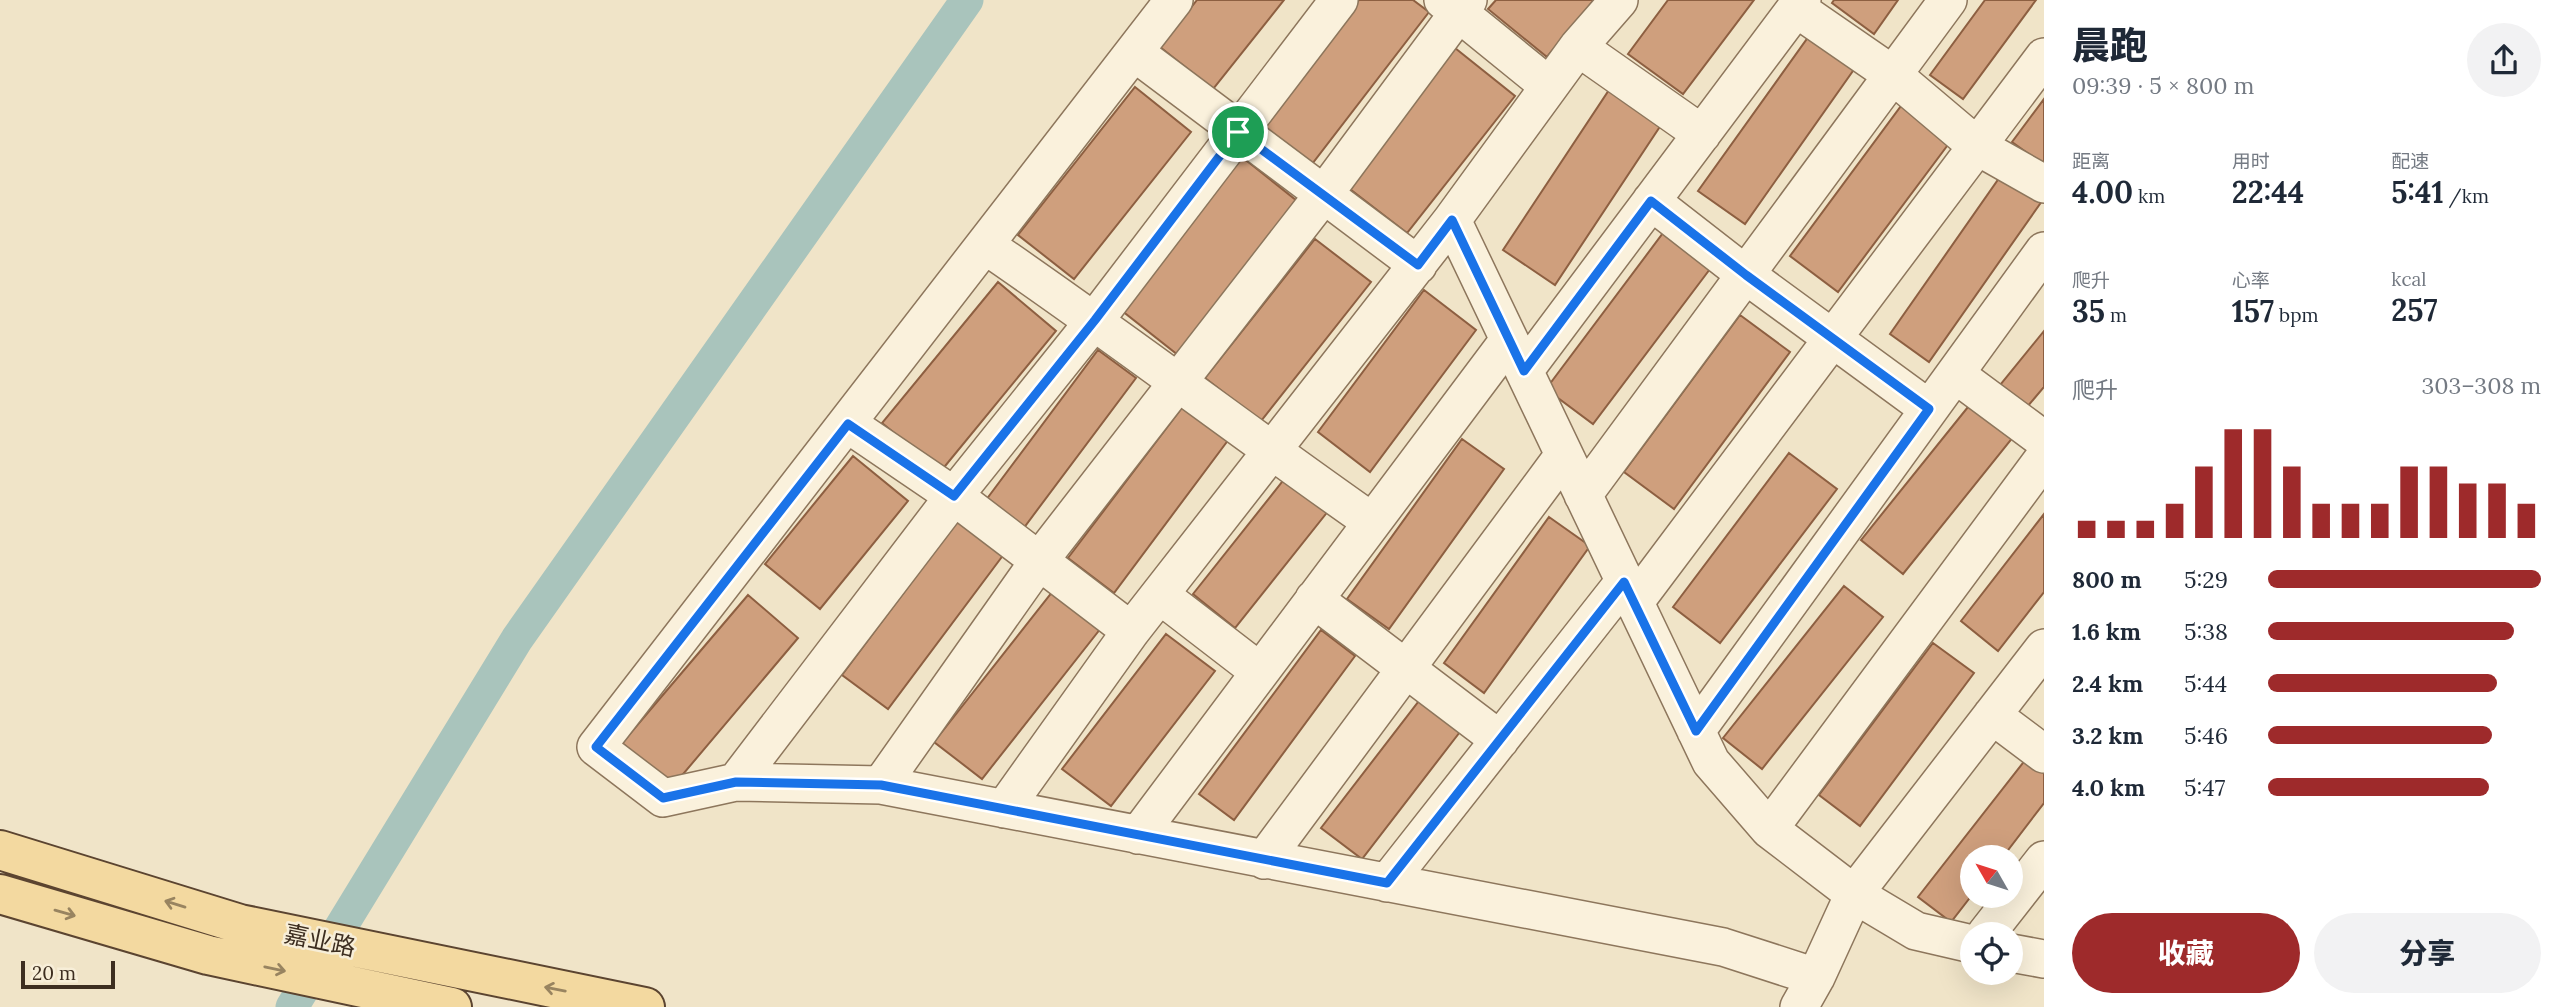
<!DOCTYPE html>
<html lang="zh">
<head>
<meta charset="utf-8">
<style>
  :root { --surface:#fff; --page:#f2f2f3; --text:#1f2937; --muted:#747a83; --accent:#9e2a2b }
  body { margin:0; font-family:Lora,"Noto Sans SC",serif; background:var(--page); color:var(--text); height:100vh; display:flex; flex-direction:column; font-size:26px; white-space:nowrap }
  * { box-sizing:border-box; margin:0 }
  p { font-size:23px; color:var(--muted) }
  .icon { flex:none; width:38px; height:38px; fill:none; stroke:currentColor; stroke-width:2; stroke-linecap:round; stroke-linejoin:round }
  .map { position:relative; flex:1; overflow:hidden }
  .side { display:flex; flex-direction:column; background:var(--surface); width:525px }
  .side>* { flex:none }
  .needle { width:46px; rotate:309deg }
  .tools { position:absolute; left:1960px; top:845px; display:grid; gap:14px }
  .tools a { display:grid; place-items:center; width:63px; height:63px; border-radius:50%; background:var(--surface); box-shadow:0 7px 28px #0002; font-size:35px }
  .scale { position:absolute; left:21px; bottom:18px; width:94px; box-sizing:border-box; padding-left:7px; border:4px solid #3d2e20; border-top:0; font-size:19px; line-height:24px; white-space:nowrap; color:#3d2e20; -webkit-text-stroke:5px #f7eed8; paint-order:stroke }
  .pin { position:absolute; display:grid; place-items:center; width:60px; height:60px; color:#fff; margin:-30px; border:4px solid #fff; border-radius:50%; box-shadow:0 2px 7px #0007 }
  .round { display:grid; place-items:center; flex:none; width:74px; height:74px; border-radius:37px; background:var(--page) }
  .head { display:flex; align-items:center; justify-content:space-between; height:119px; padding:0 28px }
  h1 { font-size:38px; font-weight:800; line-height:52px }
  .stats { display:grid; grid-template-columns:repeat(3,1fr); gap:10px; height:119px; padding:7px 28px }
  .stats div { display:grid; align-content:center }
  .stats b { font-size:30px; font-weight:800 }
  .stats small { font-size:19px; font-weight:400 }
  .stats p { font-size:19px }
  .chart { height:196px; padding:14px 28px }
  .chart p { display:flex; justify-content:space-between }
  .chart svg { width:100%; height:126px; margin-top:7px; stroke:var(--accent); stroke-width:6 }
  .button { display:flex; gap:14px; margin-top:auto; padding:14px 28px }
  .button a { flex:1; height:80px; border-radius:42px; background:var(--accent); color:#fff; font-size:28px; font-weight:800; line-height:80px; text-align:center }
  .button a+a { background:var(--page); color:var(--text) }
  ul { padding:0 28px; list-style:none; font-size:23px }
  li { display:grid; grid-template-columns:112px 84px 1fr; align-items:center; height:52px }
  li i { height:18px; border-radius:9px; background:var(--accent) }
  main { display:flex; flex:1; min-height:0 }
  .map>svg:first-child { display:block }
</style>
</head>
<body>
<main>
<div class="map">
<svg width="2044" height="1007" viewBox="0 0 2044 1007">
  <rect width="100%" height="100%" fill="#f0e4c8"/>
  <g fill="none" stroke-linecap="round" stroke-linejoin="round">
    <path stroke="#a9c4bc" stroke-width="33" d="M292 1007 517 639 967 0"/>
  </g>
  <path fill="#cf9f7d" stroke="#8d5f41" stroke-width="2" d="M1197 0H1284L1213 89 1160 47Z
    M1359 0H1413L1429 12 1312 164 1262 125Z
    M1496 0H1594L1547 57 1488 9Z
    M1668 0H1754L1683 94 1628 54Z
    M1834 0H1898L1874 34 1832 3Z
    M1985 0H2036L1963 99 1930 75Z
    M1809 36 1855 68 1745 224 1698 191Z
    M1455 48 1515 96 1407 233 1346 186Z
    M1135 87 1191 132 1074 279 1018 235Z
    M1609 90 1661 125 1555 285 1503 250Z
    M2044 99V165L2012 142Z
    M1901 106 1950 142 1838 292 1790 256Z
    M1242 157 1297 201 1178 355 1121 310Z
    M2002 174 2042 201 1929 362 1890 334Z
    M1663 233 1710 269 1593 424 1546 389Z
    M1315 239 1371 282 1261 421 1205 378Z
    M998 282 1056 331 941 471 882 423Z
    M1424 290 1476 330 1370 472 1318 432Z
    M1740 315 1790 352 1674 509 1624 472Z
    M2044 331V387L2027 407 2000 385Z
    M1098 350 1136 378 1023 529 986 500Z
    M1972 402 2014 436 1903 574 1861 540Z
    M1184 405 1229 439 1114 593 1068 558Z
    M1462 439 1504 469 1389 629 1347 599Z
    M1789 453 1837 489 1720 643 1673 607Z
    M853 456 908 501 820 609 765 564Z
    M1286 477 1329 510 1235 628 1193 594Z
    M2044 514V592L1998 651 1961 621Z
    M1549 517 1590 546 1484 693 1444 663Z
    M958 520 1004 554 888 709 842 675Z
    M1844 586 1883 617 1762 769 1723 738Z
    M1053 591 1101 628 982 779 934 742Z
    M748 595 798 638 673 786 622 743Z
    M1321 630 1355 656 1234 820 1199 794Z
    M1166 634 1215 671 1111 806 1062 769Z
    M1933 643 1974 673 1860 826 1819 795Z
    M1422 697 1463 728 1362 859 1321 828Z
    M2026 759 2044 773V803L2002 858H1972V895L1951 922 1918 897Z"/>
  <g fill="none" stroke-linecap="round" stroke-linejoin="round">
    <defs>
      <path id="minor" d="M1174 0 596 747 663 798 736 782 881 785 1723 947 1816 977
        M1443 0 1549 86
        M1619 0 1578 47 1452 220 1711 762 1769 829 1854 894 1916 931 1972 944
        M1796 8 1893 75 1977 146 2044 184
        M1578 47 1702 134
        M1134 52 1418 265
        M1651 201 1746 275 1929 409
        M985 245C1117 335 1242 431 1372 522
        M1524 371 1802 0
        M1955 374 2044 440
        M848 424 954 496 1131 631
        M1583 495 1948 0
        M1160 595 1260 672
        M1314 599 1500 740
        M1634 603 2044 57
        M1992 715 2044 754
        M1696 731 2044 251
        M736 782 954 496 1095 320 1339 0
        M881 785 1039 561 1324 194 1468 0
        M1004 809 1131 631 1452 220
        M1769 829 2044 458
        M1138 835 1509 340
        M1264 860 1564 455
        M1387 883 1624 582
        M1986 934 2044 860
        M2011 953 2044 959
        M1799 1007 1816 977 1854 894 2044 648"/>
      <path id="major" d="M0 850 240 924 645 1007
        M0 894 208 955 452 1007"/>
    </defs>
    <use href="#minor" stroke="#8d765c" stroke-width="40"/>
    <use href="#major" stroke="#5b4430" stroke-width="42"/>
    <use href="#minor" stroke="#faf1dc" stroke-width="37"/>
    <use href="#major" stroke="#f3d9a0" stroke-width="38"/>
  </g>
  <defs><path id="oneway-shaft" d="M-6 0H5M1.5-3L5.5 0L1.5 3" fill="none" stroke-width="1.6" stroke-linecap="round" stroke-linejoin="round" transform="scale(1.75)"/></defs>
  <g stroke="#988460">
    <use href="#oneway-shaft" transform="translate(175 904) rotate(-163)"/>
    <use href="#oneway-shaft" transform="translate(65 913) rotate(16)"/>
    <use href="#oneway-shaft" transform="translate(275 969) rotate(12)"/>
    <use href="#oneway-shaft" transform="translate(555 989) rotate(-169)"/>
  </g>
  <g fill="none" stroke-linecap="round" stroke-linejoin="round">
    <defs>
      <path id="route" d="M1238 132 1418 265 1452 220 1524 371 1651 201 1746 275 1929 409 1696 731 1624 582 1387 883 881 785 736 782 663 798 596 747 848 424 954 496 1095 320Z"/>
    </defs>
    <use href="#route" stroke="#fff" stroke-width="14"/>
    <use href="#route" stroke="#1a73e8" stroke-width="9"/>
  </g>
  <g text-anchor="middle" stroke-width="5" stroke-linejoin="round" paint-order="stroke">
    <g font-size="24" fill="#3d2e20" stroke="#f7eed8">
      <text transform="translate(320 941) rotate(12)" y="8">嘉业路</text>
    </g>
  </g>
</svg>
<div class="tools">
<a><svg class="needle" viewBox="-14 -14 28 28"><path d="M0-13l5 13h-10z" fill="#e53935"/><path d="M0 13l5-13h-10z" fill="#747a83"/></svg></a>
<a><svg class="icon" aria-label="locate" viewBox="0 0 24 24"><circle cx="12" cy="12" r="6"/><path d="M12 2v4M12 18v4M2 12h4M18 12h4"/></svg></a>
</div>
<div class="scale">20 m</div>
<div class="pin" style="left:1238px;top:132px;background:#1e9e55"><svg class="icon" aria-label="arrive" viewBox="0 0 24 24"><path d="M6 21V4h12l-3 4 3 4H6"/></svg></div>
</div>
<section class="side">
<div class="head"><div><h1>晨跑</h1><p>09:39 · 5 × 800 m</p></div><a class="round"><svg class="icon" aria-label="share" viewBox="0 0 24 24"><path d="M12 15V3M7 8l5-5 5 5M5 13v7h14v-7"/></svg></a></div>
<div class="stats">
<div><p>距离</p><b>4.00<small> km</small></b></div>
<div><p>用时</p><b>22:44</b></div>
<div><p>配速</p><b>5:41<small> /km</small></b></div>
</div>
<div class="stats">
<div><p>爬升</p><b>35<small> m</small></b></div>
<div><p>心率</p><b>157<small> bpm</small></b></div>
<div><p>kcal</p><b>257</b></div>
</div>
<div class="chart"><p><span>爬升</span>303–308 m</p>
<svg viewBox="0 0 160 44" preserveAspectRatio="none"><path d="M5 44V38M15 44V38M25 44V38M35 44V32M45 44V19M55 44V6M65 44V6M75 44V19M85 44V32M95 44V32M105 44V32M115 44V19M125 44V19M135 44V25M145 44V25M155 44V32"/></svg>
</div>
<ul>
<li><b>800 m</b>5:29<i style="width:100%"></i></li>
<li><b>1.6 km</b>5:38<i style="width:90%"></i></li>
<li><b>2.4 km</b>5:44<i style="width:84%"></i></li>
<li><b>3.2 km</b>5:46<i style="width:82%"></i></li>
<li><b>4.0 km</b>5:47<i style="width:81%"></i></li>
</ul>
<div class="button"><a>收藏</a><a>分享</a></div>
</section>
</main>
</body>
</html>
